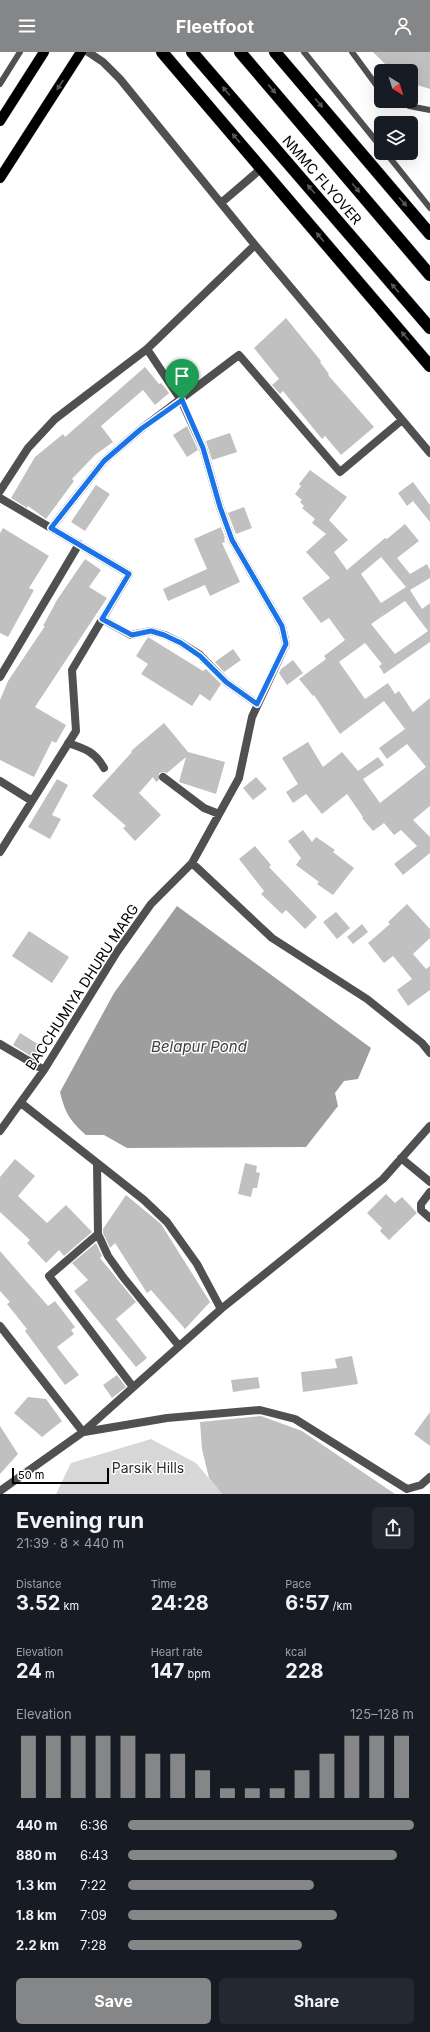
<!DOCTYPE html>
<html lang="en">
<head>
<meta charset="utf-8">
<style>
  :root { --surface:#171b24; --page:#242831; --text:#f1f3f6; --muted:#9ea1a6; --accent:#858687 }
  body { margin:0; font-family:Inter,sans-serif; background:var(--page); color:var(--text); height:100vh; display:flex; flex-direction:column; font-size:15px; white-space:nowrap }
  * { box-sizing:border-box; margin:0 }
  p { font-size:13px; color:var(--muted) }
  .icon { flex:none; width:22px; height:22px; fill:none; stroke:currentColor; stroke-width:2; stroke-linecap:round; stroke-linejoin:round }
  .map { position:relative; height:1442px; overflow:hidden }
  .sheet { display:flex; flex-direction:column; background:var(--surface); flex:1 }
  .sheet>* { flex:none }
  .needle { width:26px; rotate:142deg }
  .buttons { position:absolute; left:374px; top:12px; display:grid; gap:8px }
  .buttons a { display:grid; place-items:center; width:44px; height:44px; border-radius:6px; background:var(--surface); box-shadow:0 4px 16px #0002; font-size:20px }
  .scale { position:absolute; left:12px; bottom:10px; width:97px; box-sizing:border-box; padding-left:4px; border:2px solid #000; border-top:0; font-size:11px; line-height:14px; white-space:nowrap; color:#000; -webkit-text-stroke:3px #fff; paint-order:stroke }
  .pin { position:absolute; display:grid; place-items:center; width:34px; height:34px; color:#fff; margin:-41px -17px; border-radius:50% 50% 50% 0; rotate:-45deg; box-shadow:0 0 4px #0007 }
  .pin .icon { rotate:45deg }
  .round { display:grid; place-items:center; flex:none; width:42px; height:42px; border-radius:6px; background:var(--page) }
  .summary { display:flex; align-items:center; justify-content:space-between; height:68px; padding:0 16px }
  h1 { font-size:22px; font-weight:700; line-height:30px }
  .stats { display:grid; grid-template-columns:repeat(3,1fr); gap:6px; height:68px; padding:4px 16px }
  .stats div { display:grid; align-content:center }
  .stats b { font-size:20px; font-weight:700 }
  .stats small { font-size:11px; font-weight:400 }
  .stats p { font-size:11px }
  .chart { height:112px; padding:8px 16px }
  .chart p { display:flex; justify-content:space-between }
  .chart svg { width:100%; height:72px; margin-top:4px; stroke:var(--accent); stroke-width:6 }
  .primary-button { display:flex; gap:8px; margin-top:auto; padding:8px 16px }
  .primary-button a { flex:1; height:46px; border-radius:6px; background:var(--accent); color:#fff; font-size:16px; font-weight:700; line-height:46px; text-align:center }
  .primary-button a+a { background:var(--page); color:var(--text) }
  ul { padding:0 16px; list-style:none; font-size:13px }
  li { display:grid; grid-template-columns:64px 48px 1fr; align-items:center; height:30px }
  li i { height:10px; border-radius:5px; background:var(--accent) }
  header { display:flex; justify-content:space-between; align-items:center; height:52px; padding:0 16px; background:var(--accent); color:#fff; font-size:18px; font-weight:700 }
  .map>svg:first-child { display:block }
</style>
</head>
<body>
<header><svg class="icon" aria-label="menu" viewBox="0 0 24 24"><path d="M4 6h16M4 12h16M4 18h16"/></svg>Fleetfoot<svg class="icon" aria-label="person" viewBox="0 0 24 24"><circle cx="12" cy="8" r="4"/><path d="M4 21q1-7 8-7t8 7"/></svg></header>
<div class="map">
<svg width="430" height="1442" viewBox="0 0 430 1442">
  <rect width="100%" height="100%" fill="#fff"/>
  <path fill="#d7d7d7" d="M151 1387 196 1411 222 1442H56L71 1411Z"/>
  <path fill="#9e9e9e" d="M177 854 371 996 358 1027 344 1029 335 1041 338 1054 306 1095 127 1096 104 1083H86C70 1069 65 1061 60 1040L114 941Z"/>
  <path fill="#c0c0c0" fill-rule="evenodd" d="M373 0H430V37L411 31V19H392Z
    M286 266 321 309 320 310 329 322 328 323 374 375 341 403 325 384 322 387 283 339 280 342 272 333 279 327 254 296Z
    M145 315 159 332 161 331 169 341 155 353 143 338 101 374 113 390 95 403 72 427 74 429 46 467 28 454 27 456 11 446 35 405 63 382 65 385Z
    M187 374 198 398 187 405 173 383Z
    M230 381 237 400 212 408 206 389Z
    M310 418 347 445 329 468 348 488 334 500 347 518 385 486 387 487 405 472 419 489 397 506 410 522 427 512 430 518V526L410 538 422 557 430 551V590L384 622 379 614 382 612 365 591 339 610 365 647 388 631 395 642 399 639 413 660 430 646V754L413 768 430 785V801L403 823 394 812 417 794 401 778 394 783 384 771 373 779 362 766 363 765 347 742 322 762 306 742 293 751 286 740 298 732 282 706 308 690 323 715 342 700 358 719 378 705 384 713 363 727 380 751 426 715 407 692 387 707 379 696 405 677 384 649 340 682 314 643 313 644 299 627 326 607 324 604 345 588 329 566 321 571 302 546 330 526 306 500 326 482 312 471 315 467 302 456 304 454 300 450 302 448 295 442 301 434 299 432ZM381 505 406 535 381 551 361 522ZM405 549 428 579 395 602 371 572Z
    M413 430 430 453V470L413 449 407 454 398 441Z
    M96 433 110 442 85 479 71 470Z
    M244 455 252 476 236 482 228 461Z
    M221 475 225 486 224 487 225 490 222 491 240 530 210 544 205 533 168 549 163 537 207 517 194 487Z
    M3 476 49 504 29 536 34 538 8 585 0 581V481Z
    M85 507 101 518 89 535 107 546 35 655 66 673 56 691 52 689 34 725 0 708V648L8 629 45 574H43L57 548Z
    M148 585 203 619 206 617 221 632 210 649 200 642 192 654 141 622 148 612 136 604Z
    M233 597 241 608 224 620 215 610Z
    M293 608 303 621 287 633 279 621 281 617Z
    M164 671 188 700 225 710 216 742 179 730 186 705 167 721 163 720 159 721V728L156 730 153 725 139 741 161 763 135 789 123 776 126 774 92 744 132 700 131 699Z
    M256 725 267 737 253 748 243 736Z
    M57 727 68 733 52 763 61 767 50 787 28 775Z
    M303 778 312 790 316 785 335 798 333 800 354 816 333 843 317 832 319 830 296 813 301 806 288 789Z
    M255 794 271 813 269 815 317 865 305 877 286 858 282 862 261 842 264 839 239 807Z
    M407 852 430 877V886L413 902 426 917 430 914V938L408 954 397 938 412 927 393 904 384 911 368 891 390 872 388 870Z
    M336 860 350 876 337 887 323 870Z
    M362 872 368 880 353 892 347 885Z
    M29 879 69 905 52 931 12 904Z
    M20 981 41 994 34 1006 13 993Z
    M15 1107 35 1124 18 1144 47 1171 66 1153 92 1180 64 1204 59 1198 46 1211 27 1191 30 1188 0 1160V1125Z
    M245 1111 257 1114 256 1120 260 1121 257 1136H253L251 1145 238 1142Z
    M386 1142 395 1151 402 1145 417 1161 389 1188 380 1179 382 1176 367 1161Z
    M126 1143 161 1172 210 1250 185 1277 151 1238 147 1241 115 1191 110 1196 103 1181V1177Z
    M96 1191 102 1204 100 1206 136 1250 116 1267 147 1306 136 1315 74 1239 88 1228 72 1211Z
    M0 1199 48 1254 55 1249 75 1275 71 1278 74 1282 57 1295 79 1323 65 1333 25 1279 27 1277 7 1252 10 1250 0 1239Z
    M352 1304 358 1332 303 1340 301 1320 337 1316 335 1307Z
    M117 1323 126 1335 112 1346 103 1333Z
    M258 1325 260 1336 233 1340 231 1328Z
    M28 1345 46 1347 62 1369 42 1385 14 1361Z
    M430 1360V1394L414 1382Z
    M261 1364 302 1379 395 1442H222L209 1426 202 1397 200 1370Z
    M0 1374 18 1402 0 1422Z"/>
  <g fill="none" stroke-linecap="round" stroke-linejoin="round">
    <defs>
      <path id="primary" d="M0 69 44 0
        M0 126 81 0"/>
      <path id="highway" d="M162 0 430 314
        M192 0 430 276
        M240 0 430 223
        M275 0 430 182"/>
    </defs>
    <use href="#primary" stroke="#dbdbdb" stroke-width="11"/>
    <use href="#highway" stroke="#dbdbdb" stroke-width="13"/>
    <path stroke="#505050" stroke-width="6" d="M304 0 381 95
      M352 0 377 34 381 36
      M0 32 20 0
      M401 49 409 54 430 58
      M386 101 430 156"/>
    <path stroke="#505050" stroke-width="8" d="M221 151 262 116
      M255 193 430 401
      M0 439 28 396 55 367 147 297 255 193 120 27 103 10 88 0
      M0 446 129 522 72 618 76 679 0 800
      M51 476 104 409 141 377 239 303 340 420 402 368
      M102 567 131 583 151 579 165 583 181 591 200 603 226 630 257 652
      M0 625 79 492
      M68 691C86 697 95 700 104 716
      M163 725 204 756 219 762
      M0 729 32 749
      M192 811 272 886 367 947 422 991 430 1001
      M0 992 44 1018
      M21 1051 144 1148 167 1170 197 1212 221 1257
      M0 1079 44 1018 117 900 151 852 192 811 239 726 252 665 286 592 282 574 232 488 220 455 203 396 181 348 147 297
      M401 1106 430 1130
      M97 1112 98 1182 108 1204 123 1225 179 1294
      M430 1140 421 1152V1158L430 1166
      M98 1182 49 1224 133 1335
      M0 1274 83 1380
      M84 1380 167 1366 260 1358 295 1367 407 1437 421 1433 430 1425
      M0 1439 83 1380 221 1257 383 1127 430 1074"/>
    <use href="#primary" stroke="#000" stroke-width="10"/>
    <use href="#highway" stroke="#000" stroke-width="12"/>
  </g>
  <defs><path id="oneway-solid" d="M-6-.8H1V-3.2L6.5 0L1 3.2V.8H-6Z"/></defs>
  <g fill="#595959">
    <use href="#oneway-solid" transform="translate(60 33) rotate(123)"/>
    <use href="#oneway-solid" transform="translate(272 37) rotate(50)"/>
    <use href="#oneway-solid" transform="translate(226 39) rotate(-131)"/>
    <use href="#oneway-solid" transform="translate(319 51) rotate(50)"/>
    <use href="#oneway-solid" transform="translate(236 86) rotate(-131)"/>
    <use href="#oneway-solid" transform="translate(356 136) rotate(50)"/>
    <use href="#oneway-solid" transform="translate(311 137) rotate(-131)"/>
    <use href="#oneway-solid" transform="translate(403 150) rotate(50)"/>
    <use href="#oneway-solid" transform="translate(320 185) rotate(-130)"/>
    <use href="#oneway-solid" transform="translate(395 236) rotate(-131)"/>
    <use href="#oneway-solid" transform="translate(405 284) rotate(-130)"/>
  </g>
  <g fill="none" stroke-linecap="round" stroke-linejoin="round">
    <defs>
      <path id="route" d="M182 348 203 396 220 455 232 488 282 574 286 592 257 652 226 630 200 604 181 591 164 583 151 579 132 583 102 567 129 522 51 476 104 409 141 377Z"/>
    </defs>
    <use href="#route" stroke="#fff" stroke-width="8"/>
    <use href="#route" stroke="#1a73e8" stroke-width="5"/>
  </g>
  <g text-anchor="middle" stroke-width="3" stroke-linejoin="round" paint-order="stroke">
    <g font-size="14" fill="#000" stroke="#fff">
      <text transform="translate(322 128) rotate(49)" y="5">NMMC FLYOVER</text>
      <text transform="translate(82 935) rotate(-57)" y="5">BACCHUMIYA DHURU MARG</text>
    </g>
    <g font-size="14" fill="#2e2e2e" stroke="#fff">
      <text x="148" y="1421">Parsik Hills</text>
    </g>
    <g font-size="15" font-style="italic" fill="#3f3f3f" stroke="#fff">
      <text x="199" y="1000">Belapur Pond</text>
    </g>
  </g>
</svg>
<div class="buttons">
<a><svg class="needle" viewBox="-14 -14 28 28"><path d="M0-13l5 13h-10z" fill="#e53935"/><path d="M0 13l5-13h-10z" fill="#9ea1a6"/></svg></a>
<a><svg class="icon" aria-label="layers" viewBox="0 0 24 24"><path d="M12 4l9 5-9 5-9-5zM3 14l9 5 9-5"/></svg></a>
</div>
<div class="scale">50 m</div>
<div class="pin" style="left:182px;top:348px;background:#1e9e55"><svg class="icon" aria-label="arrive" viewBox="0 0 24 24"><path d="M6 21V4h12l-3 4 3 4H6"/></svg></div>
</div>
<section class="sheet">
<div class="summary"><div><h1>Evening run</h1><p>21:39 · 8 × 440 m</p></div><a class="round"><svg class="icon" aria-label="share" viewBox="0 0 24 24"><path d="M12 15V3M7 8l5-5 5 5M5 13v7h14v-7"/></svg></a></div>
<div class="stats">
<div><p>Distance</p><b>3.52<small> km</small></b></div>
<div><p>Time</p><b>24:28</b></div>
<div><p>Pace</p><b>6:57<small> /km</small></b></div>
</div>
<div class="stats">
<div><p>Elevation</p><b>24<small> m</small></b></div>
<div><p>Heart rate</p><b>147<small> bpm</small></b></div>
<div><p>kcal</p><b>228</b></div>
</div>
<div class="chart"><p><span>Elevation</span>125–128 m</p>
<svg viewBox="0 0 160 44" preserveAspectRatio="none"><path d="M5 44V6M15 44V6M25 44V6M35 44V6M45 44V6M55 44V17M65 44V17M75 44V27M85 44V38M95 44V38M105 44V38M115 44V27M125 44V17M135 44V6M145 44V6M155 44V6"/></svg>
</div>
<ul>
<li><b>440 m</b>6:36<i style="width:100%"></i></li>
<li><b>880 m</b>6:43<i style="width:94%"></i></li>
<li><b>1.3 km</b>7:22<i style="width:65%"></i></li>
<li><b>1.8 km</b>7:09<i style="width:73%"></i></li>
<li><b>2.2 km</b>7:28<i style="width:61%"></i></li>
</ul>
<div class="primary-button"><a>Save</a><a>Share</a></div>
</section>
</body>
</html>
